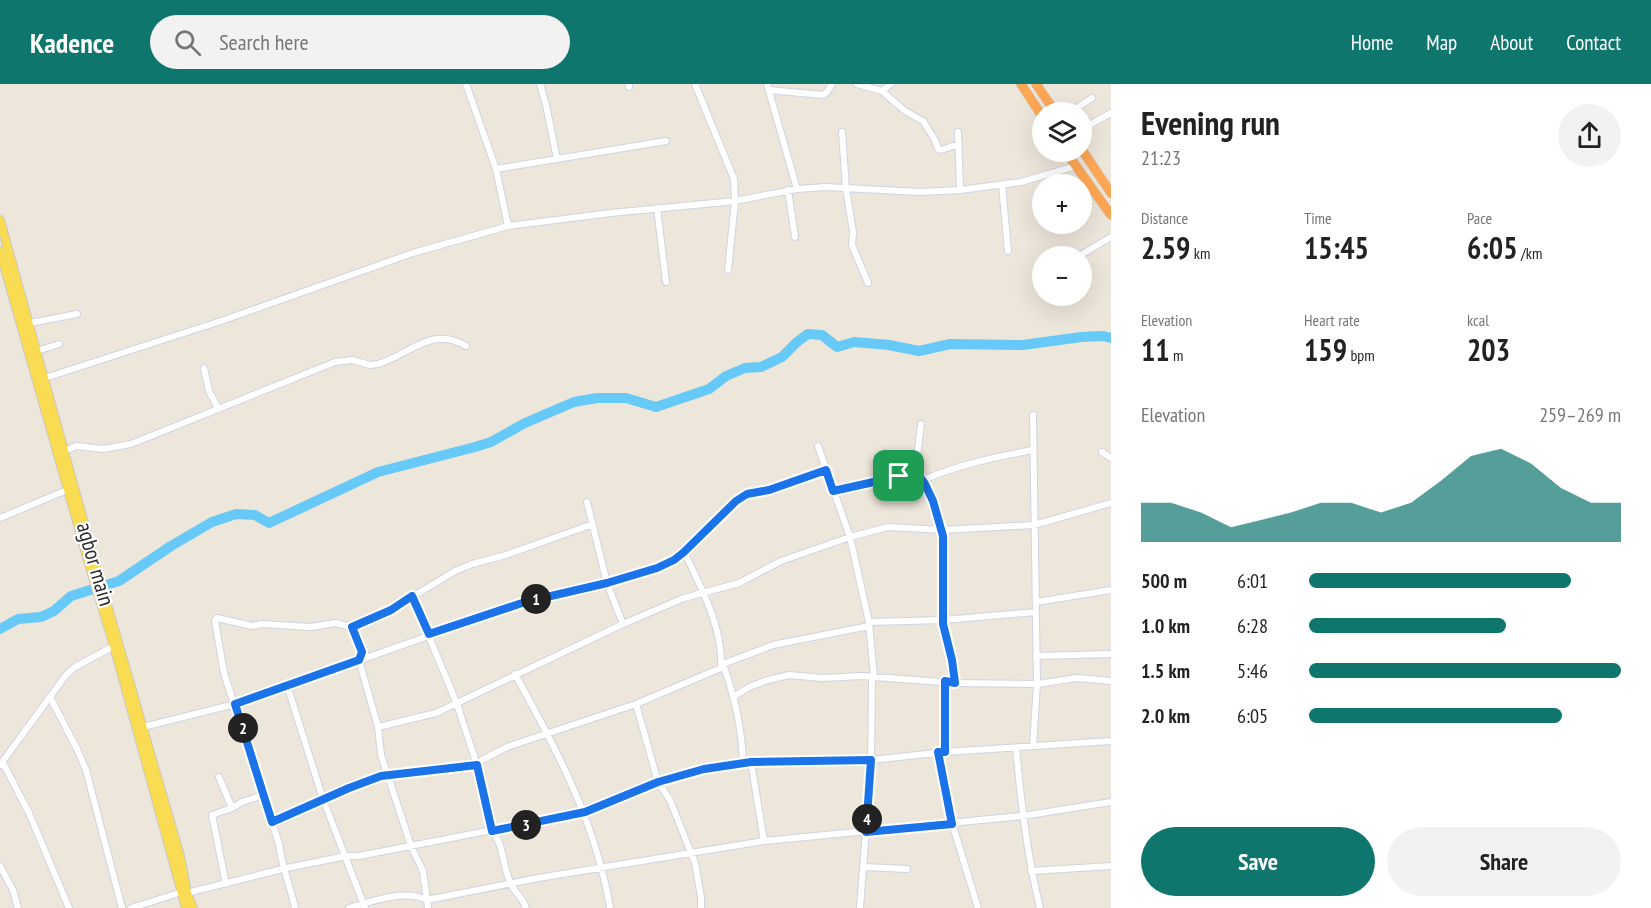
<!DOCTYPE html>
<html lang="en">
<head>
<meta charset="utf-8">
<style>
  :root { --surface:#fff; --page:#f2f2f2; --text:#222; --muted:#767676; --accent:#0f766e }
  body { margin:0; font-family:"PT Sans Narrow",sans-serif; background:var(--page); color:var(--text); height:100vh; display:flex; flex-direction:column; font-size:22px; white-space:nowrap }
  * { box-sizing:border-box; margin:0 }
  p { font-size:20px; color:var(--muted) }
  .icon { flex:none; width:33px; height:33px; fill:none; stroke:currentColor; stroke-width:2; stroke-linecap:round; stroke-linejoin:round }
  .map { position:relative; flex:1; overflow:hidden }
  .side { display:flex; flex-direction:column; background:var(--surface); width:540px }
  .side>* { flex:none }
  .tools { position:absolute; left:1032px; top:18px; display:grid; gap:12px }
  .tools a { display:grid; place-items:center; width:60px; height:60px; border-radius:50%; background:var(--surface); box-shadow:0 6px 24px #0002; font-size:30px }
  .pin { position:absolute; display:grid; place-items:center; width:51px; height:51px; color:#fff; margin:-26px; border-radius:12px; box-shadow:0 3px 9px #0006 }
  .km { position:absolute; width:30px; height:30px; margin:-15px; border-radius:50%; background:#222; color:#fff; font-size:16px; line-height:30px; text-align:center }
  .round { display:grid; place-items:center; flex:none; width:63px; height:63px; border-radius:32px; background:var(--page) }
  .summary { display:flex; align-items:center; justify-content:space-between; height:102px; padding:0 30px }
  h1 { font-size:33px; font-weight:600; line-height:45px }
  .figures { display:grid; grid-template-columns:repeat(3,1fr); gap:9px; height:102px; padding:6px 30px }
  .figures div { display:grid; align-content:center }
  .figures b { font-size:30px; font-weight:600 }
  .figures small { font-size:16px; font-weight:400 }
  .figures p { font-size:16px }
  .chart { height:168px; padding:12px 30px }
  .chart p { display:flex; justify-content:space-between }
  .chart svg { width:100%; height:108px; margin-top:6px; fill:var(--accent); opacity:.7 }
  .primary-button { display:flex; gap:12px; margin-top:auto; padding:12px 30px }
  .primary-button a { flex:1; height:69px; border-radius:36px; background:var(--accent); color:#fff; font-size:24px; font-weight:600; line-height:69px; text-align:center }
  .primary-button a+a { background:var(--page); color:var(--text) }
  ul { padding:0 30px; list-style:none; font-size:20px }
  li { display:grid; grid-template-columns:96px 72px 1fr; align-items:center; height:45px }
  li i { height:15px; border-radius:8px; background:var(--accent) }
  header { display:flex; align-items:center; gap:36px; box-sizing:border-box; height:84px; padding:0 30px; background:var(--accent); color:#fff }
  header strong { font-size:28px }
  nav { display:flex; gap:33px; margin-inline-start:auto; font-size:21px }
  .search { width:420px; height:54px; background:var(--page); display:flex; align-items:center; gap:15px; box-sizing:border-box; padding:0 21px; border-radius:33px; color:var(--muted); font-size:22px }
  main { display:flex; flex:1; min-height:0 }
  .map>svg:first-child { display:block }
</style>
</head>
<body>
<header>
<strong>Kadence</strong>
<div class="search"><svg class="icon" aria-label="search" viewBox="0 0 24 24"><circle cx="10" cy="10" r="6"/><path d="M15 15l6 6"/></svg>Search here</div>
<nav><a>Home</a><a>Map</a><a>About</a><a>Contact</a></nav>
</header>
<main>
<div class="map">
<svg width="1111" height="824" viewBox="0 0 1111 824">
  <rect width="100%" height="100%" fill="#ede6db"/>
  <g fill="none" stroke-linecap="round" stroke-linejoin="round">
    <path stroke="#66c9f7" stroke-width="10" d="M0 545 18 535 41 533 54 527 71 512 119 497 171 462 212 438 236 430 255 431 269 439 378 388 475 363 491 358 525 339 574 318 597 314H626L656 323 709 305 726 292 745 284 761 283 782 273 797 258 808 250 822 251 837 263 854 258 889 261 919 267 950 260 1023 261 1081 253 1103 252 1111 254"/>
    <defs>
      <path id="minor" d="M466 0 496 85 508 142
        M540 0 546 21 557 75
        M695 0 734 95 735 117 728 186
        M767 0 797 105
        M857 0 882 7 891 0
        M629 3V0
        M769 6 823 11 827 8 832 0
        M882 7 905 27 923 37 935 56 938 65 941 66 959 60
        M1070 28 1092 14
        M1082 45 1111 29
        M842 48 846 105 853 148 852 161 868 199
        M958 48 960 106
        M496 85 666 57
        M1002 101 1008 167
        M788 106 795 153
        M657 124 666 198
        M1079 172 1111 153
        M25 240 77 230
        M37 267 59 260
        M204 284 209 307 218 324
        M45 294 221 237 413 169 508 142 611 129 735 117 797 105 825 103 920 108 960 106 1021 98 1076 82
        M818 362 850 453 869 538 874 593 872 597 871 680 860 824
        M65 367 76 362 103 365 131 360 335 278 352 276 370 281 378 280C410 271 431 241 466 262
        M1102 368 1111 374
        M915 390 921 340
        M923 396C958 381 995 373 1033 366
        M833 407 910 389C951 398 944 509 943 540 942 552 950 564 953 576 954 583 954 591 955 599
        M587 418 607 499 623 540
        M0 434 67 406
        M684 468C701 503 723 544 721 583
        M412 512 457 620 477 681 492 747C505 762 502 783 511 800 515 809 523 814 526 824
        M1036 518 1111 506
        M869 538 944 536 1036 528
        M352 543 362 568 359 576 378 643 381 671 411 762 423 787 428 824
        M1036 572 1111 570
        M723 580C735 613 742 645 743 680
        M515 590C556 664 596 739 610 824
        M287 601 323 715 365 824
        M735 612 749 603 768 596 789 591 822 594 861 592 955 599 1037 600 1077 594 1111 597
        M51 615 77 665 86 686 122 824
        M636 620 658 698 670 716 695 779 701 813V824
        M143 643 235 620 525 518 607 499 657 484 684 468 736 417 747 410 769 406 826 385
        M378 643 436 629 623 540 684 514 739 499 781 477 850 453 888 443 942 446 1034 441 1111 419
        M1033 662 1037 600 1033 331
        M1016 664C1021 718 1027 771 1040 824
        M938 668 952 739 978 824
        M945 668V597
        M751 678 764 757
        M3 679 29 729 69 824
        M0 681 66 591 75 583 114 562
        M219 693 232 724
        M272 738 349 704 381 692 477 681 482 676 507 663 636 620 721 584 723 580 773 561 869 542
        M0 782 13 806 18 824
        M865 783 907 785
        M1031 787 1111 782
        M226 800 212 731 232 724 242 718 263 711
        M131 824 182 808 187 809 282 785 346 772H359L584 728 658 698 718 682 751 678 871 676 945 668 1111 657
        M295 824C290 801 282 784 279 760L224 589 215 537 217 534 252 542 262 540 311 543 335 539 352 543 391 526 455 487 472 480 506 471 593 440
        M349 824C371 817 406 805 427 816L538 794 764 757 1022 732 1111 718"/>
      <path id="major" d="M0 136 97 486 180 772 187 809 193 824
        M0 167 91 487 114 562 186 824"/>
      <path id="highway" d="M1021 0 1042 32
        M1036 0 1055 28
        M1082 66 1111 109
        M1066 68 1111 131"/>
    </defs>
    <use href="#minor" stroke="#d0d3e4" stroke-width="8"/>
    <use href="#major" stroke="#c8c8c8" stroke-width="10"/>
    <use href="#highway" stroke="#c8c8c8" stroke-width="10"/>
    <use href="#minor" stroke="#fff" stroke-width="6"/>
    <use href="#major" stroke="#fadc53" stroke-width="8"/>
    <use href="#highway" stroke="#ffa754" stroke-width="9"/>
  </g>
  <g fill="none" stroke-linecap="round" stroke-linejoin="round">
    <defs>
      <path id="route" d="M826 386 833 407 910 390 919 392 925 400 933 417 943 452V540L952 576 955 599 945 597V668H938L952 740 866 748 871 676 751 678 704 685 658 698 585 728 492 747 477 681 381 692 349 704 272 738 235 620 359 576 362 568 352 543 391 526 412 512 429 550 525 518 607 499 657 484 674 476 684 468 736 417 747 410 769 406Z"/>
    </defs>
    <use href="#route" stroke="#fff" stroke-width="12"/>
    <use href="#route" stroke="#1a73e8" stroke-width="8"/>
  </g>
  <g text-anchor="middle" stroke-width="4.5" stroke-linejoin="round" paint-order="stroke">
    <g font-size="22" fill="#2a2a2a" stroke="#fff">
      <text transform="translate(96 480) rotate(74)" y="8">agbor main</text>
    </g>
  </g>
</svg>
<div class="tools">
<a><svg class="icon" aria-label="layers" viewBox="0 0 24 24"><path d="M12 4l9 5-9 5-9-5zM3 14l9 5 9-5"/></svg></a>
<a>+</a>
<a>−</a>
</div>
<div class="pin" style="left:899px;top:392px;background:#1e9e55"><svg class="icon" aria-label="arrive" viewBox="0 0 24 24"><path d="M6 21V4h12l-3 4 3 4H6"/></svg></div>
<b class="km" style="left:536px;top:515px">1</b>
<b class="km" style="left:243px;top:644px">2</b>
<b class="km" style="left:526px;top:741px">3</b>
<b class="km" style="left:867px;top:735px">4</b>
</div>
<section class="side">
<div class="summary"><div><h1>Evening run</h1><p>21:23</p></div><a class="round"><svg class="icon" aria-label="share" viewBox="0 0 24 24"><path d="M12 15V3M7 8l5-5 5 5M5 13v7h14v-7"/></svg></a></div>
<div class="figures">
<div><p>Distance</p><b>2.59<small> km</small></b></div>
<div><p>Time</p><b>15:45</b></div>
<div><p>Pace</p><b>6:05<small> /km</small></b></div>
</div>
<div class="figures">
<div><p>Elevation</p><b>11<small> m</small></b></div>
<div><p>Heart rate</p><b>159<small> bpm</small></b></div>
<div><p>kcal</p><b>203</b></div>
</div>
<div class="chart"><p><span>Elevation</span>259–269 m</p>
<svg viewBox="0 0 160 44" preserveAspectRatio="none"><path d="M0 44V28L10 28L20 32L30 38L40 35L50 32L60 28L70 28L80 32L90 28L100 19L110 9L120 6L130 12L140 22L150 28L160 28V44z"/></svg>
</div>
<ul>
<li><b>500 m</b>6:01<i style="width:84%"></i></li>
<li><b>1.0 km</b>6:28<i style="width:63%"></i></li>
<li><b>1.5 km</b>5:46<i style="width:100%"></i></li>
<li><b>2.0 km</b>6:05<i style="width:81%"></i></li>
</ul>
<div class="primary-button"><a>Save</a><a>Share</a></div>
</section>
</main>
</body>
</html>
